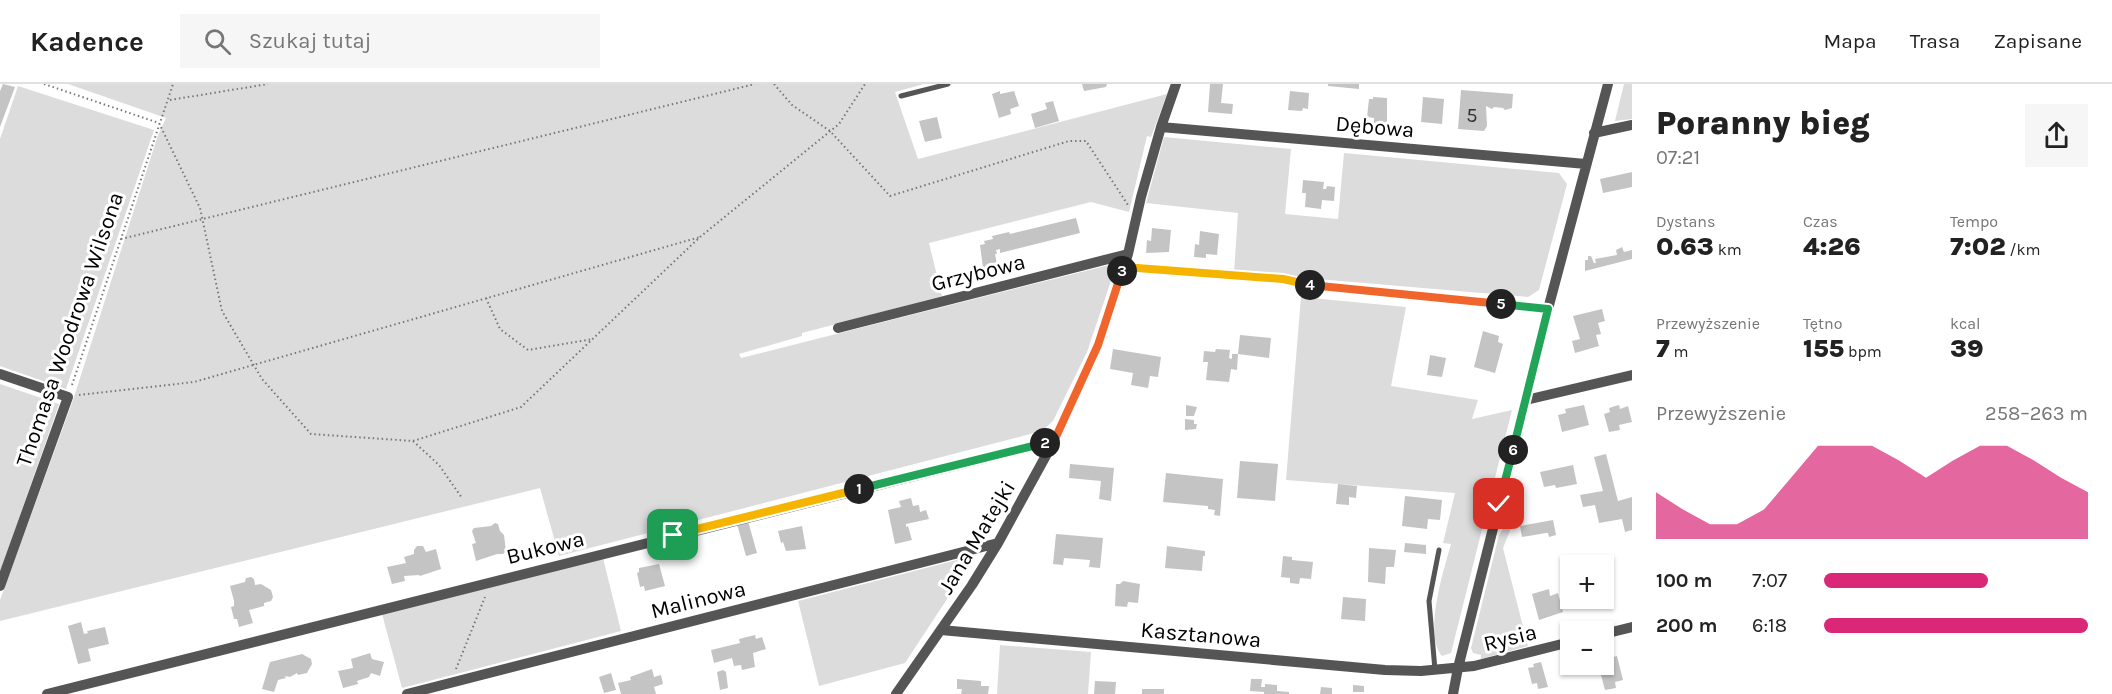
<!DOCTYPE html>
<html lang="pl">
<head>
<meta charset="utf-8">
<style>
  :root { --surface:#fff; --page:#f6f6f6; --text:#222; --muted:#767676; --line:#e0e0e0; --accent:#db2777 }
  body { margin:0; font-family:Karla,sans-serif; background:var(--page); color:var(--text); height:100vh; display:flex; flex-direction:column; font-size:22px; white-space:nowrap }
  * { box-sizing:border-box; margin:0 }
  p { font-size:20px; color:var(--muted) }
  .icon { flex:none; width:33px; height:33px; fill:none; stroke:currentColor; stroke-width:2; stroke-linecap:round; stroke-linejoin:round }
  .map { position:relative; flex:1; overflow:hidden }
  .details { display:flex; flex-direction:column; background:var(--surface); width:480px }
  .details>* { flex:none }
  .buttons { position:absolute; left:1560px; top:471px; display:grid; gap:12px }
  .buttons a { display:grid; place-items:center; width:54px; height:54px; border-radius:0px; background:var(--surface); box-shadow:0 2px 4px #0004; font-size:30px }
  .pin { position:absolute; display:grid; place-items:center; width:51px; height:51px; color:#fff; margin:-26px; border-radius:12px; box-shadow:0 3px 9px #0006 }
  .km { position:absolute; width:30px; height:30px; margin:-15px; border-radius:50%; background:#222; color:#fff; font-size:16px; line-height:30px; text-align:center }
  .round { display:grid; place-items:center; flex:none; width:63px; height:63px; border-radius:0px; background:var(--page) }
  .headline { display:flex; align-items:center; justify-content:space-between; height:102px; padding:0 24px }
  h1 { font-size:33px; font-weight:800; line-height:45px }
  .metrics { display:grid; grid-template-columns:repeat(3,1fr); gap:9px; height:102px; padding:6px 24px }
  .metrics div { display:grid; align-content:center }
  .metrics b { font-size:26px; font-weight:800 }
  .metrics small { font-size:16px; font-weight:400 }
  .metrics p { font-size:16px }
  .chart { height:168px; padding:12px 24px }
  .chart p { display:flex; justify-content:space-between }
  .chart svg { width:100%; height:108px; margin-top:6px; fill:var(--accent); opacity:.7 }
  ul { padding:0 24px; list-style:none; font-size:20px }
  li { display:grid; grid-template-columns:96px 72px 1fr; align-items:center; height:45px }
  li i { height:15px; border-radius:8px; background:var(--accent) }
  header { display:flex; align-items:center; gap:36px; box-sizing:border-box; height:84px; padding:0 30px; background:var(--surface); border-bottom:2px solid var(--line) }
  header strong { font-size:28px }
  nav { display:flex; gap:33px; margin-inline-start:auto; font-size:21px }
  .search { width:420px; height:54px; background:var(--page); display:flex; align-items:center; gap:15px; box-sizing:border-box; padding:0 21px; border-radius:0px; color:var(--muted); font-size:22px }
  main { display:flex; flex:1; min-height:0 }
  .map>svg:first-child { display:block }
</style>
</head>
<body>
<header>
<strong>Kadence</strong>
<div class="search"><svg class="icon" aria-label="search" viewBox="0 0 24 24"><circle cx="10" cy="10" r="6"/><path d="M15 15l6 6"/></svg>Szukaj tutaj</div>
<nav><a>Mapa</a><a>Trasa</a><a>Zapisane</a></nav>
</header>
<main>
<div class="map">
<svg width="1632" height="610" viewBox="0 0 1632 610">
  <rect width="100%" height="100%" fill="#fff"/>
  <path fill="#dcdcdc" d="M68 0H924L895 8 918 75 1167 10 1151 53 1147 52 1129 128 1091 118 929 159 942 212 802 249V252L739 270 741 274 1117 179 1087 268 1053 337 1042 347 559 472 540 404 0 537V516L72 319 158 51 166 34Z
    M1624 0H1632V35L1615 37Z
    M18 2 154 46 66 305 0 282V55Z
    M1164 53 1291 65 1285 130 1338 135 1344 69 1559 89 1567 100 1539 206 1528 213 1234 188 1238 129 1146 119Z
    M1301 213 1406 223 1391 302 1478 316 1472 335 1512 326 1451 569 1442 572C1423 550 1444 485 1451 460L1443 459 1455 409 1286 396Z
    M0 300 59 320 0 489Z
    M1511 444 1503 464 1528 562 1481 575V571L1473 569 1471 564 1499 451 1503 445Z
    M976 471 905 579 819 602 798 517Z
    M603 474 621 547 402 604 382 530Z
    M1000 561 1091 568 1088 610H997Z"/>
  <path fill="#c4c4c4" d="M3 0 15 3 0 43V7Z
    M1082 0H1107L1106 3 1084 7Z
    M1210 0H1223L1221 19 1233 20 1232 30 1208 28Z
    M1328 0H1359V5L1328 2Z
    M1461 6 1513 10 1512 24 1505 26 1503 24 1494 23 1492 25 1486 22 1487 42 1484 47 1458 45Z
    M1000 7V10L1014 7 1019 22 1010 25 1011 30 999 34 992 10Z
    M1290 7 1309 9 1308 25 1303 24 1302 27 1288 26Z
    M1373 13 1387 14V41L1374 39V34L1367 33 1369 15H1373Z
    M1423 13 1444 15 1442 40 1421 38Z
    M1053 17 1059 37 1035 44 1031 30 1047 25 1045 19Z
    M937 33 942 54 925 58 919 37Z
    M1632 88V103L1603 109 1600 95Z
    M1303 96 1324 98 1323 105H1326L1327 102 1335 103 1334 117 1322 116 1321 125 1305 123 1306 109H1302Z
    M1076 134 1080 149 1000 169V165L996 166 997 170H995L997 180 994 181 995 183 983 184 980 161 985 160 984 157 993 155 992 152 1009 148 1010 150Z
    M1152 144 1171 146 1169 168 1146 169 1147 156 1151 157Z
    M1200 147 1219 150 1217 171 1206 170V174L1194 173 1195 160 1199 161Z
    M1622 163 1624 168 1632 166V175L1585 187V176H1588V172H1591L1594 179H1596L1595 175 1617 171 1616 166Z
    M1602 225 1605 237 1598 239 1601 250 1596 251 1599 262 1575 269 1572 257 1580 255 1573 232Z
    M1483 247 1499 252 1498 258 1503 260 1495 289 1474 283Z
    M1240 251 1271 254 1269 274 1238 270Z
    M1113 265 1161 273 1158 293 1150 292 1148 304 1131 301 1133 289 1110 285Z
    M1216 265 1230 266 1229 274 1232 275V270H1238L1237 286 1231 285 1229 298 1206 296 1208 278H1203L1204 267 1215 268Z
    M1430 271 1446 274 1442 293 1427 291Z
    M1186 321 1197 323 1194 332H1186Z
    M1584 321 1589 341 1562 348 1558 331 1566 329 1565 325Z
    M1619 321 1620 325 1628 322 1632 338 1619 341 1620 346 1609 348 1604 330 1610 328 1609 324Z
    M1185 335 1194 336V340H1197L1196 345 1185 346Z
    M1606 370 1618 417 1632 413V446L1625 448 1622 435 1599 439 1595 421 1583 423 1580 411 1603 407 1594 373Z
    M1240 377 1278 380 1275 417 1237 414Z
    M1070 380 1114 384 1111 417 1099 415 1101 397 1069 394Z
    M1573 381 1577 400 1556 404 1555 401 1544 403 1540 388Z
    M1166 389 1223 395 1220 432 1214 431 1215 426 1208 425V422L1163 418Z
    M1338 400 1357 402 1356 414 1349 413V421L1336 420Z
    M1405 412 1442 416 1440 436 1428 435 1427 445 1402 442Z
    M911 414 913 422 919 421 920 428 926 426 929 435 906 440V443L908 442 912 456 895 460 888 426 901 423 899 417Z
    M1553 436 1556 451 1549 453 1548 449H1546L1522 453 1520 442Z
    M748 437 757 469 746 472 737 440Z
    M495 439 498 440 500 447 504 451 506 467 503 470H497L476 477 472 460 476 459 472 447 474 444 491 442Z
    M802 442 806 465 786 467 783 458 781 459 778 447Z
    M1056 450 1103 454 1100 484 1089 483 1090 476 1064 474 1063 481 1053 480Z
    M1405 459 1426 461V470L1404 468Z
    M417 462H423L426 468 436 465 441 485 420 492 419 491 404 492 405 497 392 500 387 483 406 479 404 473 414 470V466Z
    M1167 462 1205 467V472H1203L1202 487 1165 484Z
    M1369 464 1396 466 1394 483H1386L1385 500 1368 498Z
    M1283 472 1292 473V476L1313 478 1311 495 1300 494 1299 500 1290 499V494L1281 493Z
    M659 480 665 502 645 507 644 502 640 503 637 489 639 488V484Z
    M251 493 254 495 255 501 261 500 271 506 273 513 271 517 264 519V522L249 526 253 539 239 543 237 535H234L231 523 234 522V517L230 502 245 498 246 494Z
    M1123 497 1140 500 1138 519 1128 518 1127 523 1115 522 1116 500H1120Z
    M1549 505 1550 512 1558 509 1563 528 1539 536 1532 510Z
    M1343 513 1366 515 1365 537 1341 535Z
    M81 538 84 550 88 549 87 547 105 543 109 560 88 565 91 577 78 580 68 542Z
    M755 551 756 555 762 553 766 565 753 569 755 583 742 586 741 581 734 582 732 574 714 579 711 566 740 559 739 555Z
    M370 569 372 575 384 578 380 592 371 589 369 593 357 597 358 600 343 604 338 587 353 584 351 575Z
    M302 570 311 575 312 580 307 589 298 591 297 589 290 593 285 592 286 594 278 596 274 608 262 605 270 578Z
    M1609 570 1610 574 1617 572 1623 596 1615 598 1616 604 1605 606 1598 580H1604V572Z
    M1541 578 1548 603 1538 605 1537 599 1532 600 1528 584 1534 583 1533 580Z
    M652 585 654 593 661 591 663 600 654 603 656 610H621L618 599 631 596 630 593Z
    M723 586 726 588 728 604 720 606 717 588Z
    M611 589 616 606 604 609 599 593Z
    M957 595 981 597V602H989L988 610H961L962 605H957Z
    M1251 595H1262L1261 603H1265V600L1277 601V607L1289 608V610H1264V608L1250 607Z
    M1095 597 1116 598 1115 610H1094Z
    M1353 601 1364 602V608H1353Z
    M1321 603 1332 604V610H1320Z
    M1142 605H1164V610H1142Z"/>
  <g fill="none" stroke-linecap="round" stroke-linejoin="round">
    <path stroke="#777" stroke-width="2" stroke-dasharray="1.5 3" stroke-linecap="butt" d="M44 0 159 39 200 124 222 227 262 295 311 350 413 357 439 381 462 414
      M774 0 792 21 830 47 890 112 1069 57H1086L1128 121
      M170 16 268 0
      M121 155 755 0
      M1194 189 1290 197
      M486 214 500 245 528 266 593 255
      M72 301 173 0
      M79 311 194 298 700 153
      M413 357 521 323 700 153 839 40 865 0
      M456 585 485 513"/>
    <path stroke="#555" stroke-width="5" d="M901 12 948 0
      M1435 586 1429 517 1439 466"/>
    <path stroke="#555" stroke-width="10" d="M1161 43 1586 80
      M1594 49 1632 41
      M1123 183 1182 188
      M1299 200 1548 225
      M838 244 1128 170
      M0 290 68 313 0 502
      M1526 316 1632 291
      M941 546 1385 586 1421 587 1474 582 1570 558
      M1604 550 1632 543
      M47 610 1054 357
      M407 610 998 459
      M896 610 972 501 998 459 1054 357 1098 261 1128 170 1141 113 1161 43 1176 0
      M1453 610 1458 584 1548 225 1608 0"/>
  </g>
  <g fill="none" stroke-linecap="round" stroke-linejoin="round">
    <defs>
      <path id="split-1" d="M673 451 859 405"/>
      <path id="split-2" d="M859 405 1045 359"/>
      <path id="split-3" d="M1045 359 1054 357 1098 261 1122 187"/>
      <path id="split-4" d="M1122 187 1124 183 1283 195 1310 201"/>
      <path id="split-5" d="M1310 201 1501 220"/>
      <path id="split-6" d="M1501 220 1548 225 1513 366"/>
      <path id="split-7" d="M1499 420 1513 366"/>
    </defs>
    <use href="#split-1" stroke="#fff" stroke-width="12"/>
    <use href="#split-2" stroke="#fff" stroke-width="12"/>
    <use href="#split-3" stroke="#fff" stroke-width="12"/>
    <use href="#split-4" stroke="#fff" stroke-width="12"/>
    <use href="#split-5" stroke="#fff" stroke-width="12"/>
    <use href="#split-6" stroke="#fff" stroke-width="12"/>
    <use href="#split-7" stroke="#fff" stroke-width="12"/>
    <use href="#split-1" stroke="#f5b400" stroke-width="8"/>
    <use href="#split-2" stroke="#22a559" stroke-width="8"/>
    <use href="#split-3" stroke="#f0652b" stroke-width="8"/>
    <use href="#split-4" stroke="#f5b400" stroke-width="8"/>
    <use href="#split-5" stroke="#f0652b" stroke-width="8"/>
    <use href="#split-6" stroke="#22a559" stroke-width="8"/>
    <use href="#split-7" stroke="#22a559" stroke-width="8"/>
  </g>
  <g text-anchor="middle" stroke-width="6" stroke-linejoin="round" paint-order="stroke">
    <g font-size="20" fill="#313131">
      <text x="1472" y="38">5</text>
    </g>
    <g font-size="22" fill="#000" stroke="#fff">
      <text transform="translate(1375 42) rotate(5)" y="8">Dębowa</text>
      <text transform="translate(978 188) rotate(-14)" y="8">Grzybowa</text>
      <text transform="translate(69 245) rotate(-71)" y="8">Thomasa Woodrowa Wilsona</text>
      <text transform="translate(976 453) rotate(-59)" y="8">Jana Matejki</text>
      <text transform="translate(545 463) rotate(-14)" y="8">Bukowa</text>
      <text transform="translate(698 515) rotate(-14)" y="8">Malinowa</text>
      <text transform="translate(1201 550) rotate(5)" y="8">Kasztanowa</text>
      <text transform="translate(1510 553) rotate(-14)" y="8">Rysia</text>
    </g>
  </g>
</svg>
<div class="buttons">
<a>+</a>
<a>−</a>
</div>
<div class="pin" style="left:673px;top:451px;background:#1e9e55"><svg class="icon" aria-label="arrive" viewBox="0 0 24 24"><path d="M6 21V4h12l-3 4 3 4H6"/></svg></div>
<div class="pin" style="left:1499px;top:420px;background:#d93025"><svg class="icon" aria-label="check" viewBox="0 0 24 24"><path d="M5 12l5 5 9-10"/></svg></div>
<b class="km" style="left:859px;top:405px">1</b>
<b class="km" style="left:1045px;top:359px">2</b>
<b class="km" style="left:1122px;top:187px">3</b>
<b class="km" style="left:1310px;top:201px">4</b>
<b class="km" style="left:1501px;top:220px">5</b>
<b class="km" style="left:1513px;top:366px">6</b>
</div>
<section class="details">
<div class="headline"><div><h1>Poranny bieg</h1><p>07:21</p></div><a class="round"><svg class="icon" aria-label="share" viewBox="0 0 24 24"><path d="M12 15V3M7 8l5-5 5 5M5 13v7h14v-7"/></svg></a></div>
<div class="metrics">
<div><p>Dystans</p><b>0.63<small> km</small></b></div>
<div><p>Czas</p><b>4:26</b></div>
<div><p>Tempo</p><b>7:02<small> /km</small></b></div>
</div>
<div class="metrics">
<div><p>Przewyższenie</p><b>7<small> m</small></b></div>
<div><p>Tętno</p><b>155<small> bpm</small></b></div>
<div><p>kcal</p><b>39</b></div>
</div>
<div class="chart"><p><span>Przewyższenie</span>258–263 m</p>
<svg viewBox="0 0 160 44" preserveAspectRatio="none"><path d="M0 44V25L10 32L20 38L30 38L40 32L50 19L60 6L70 6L80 6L90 12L100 19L110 12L120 6L130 6L140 12L150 19L160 25V44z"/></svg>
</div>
<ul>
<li><b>100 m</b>7:07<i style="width:62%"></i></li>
<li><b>200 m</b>6:18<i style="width:100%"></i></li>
</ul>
</section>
</main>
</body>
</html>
